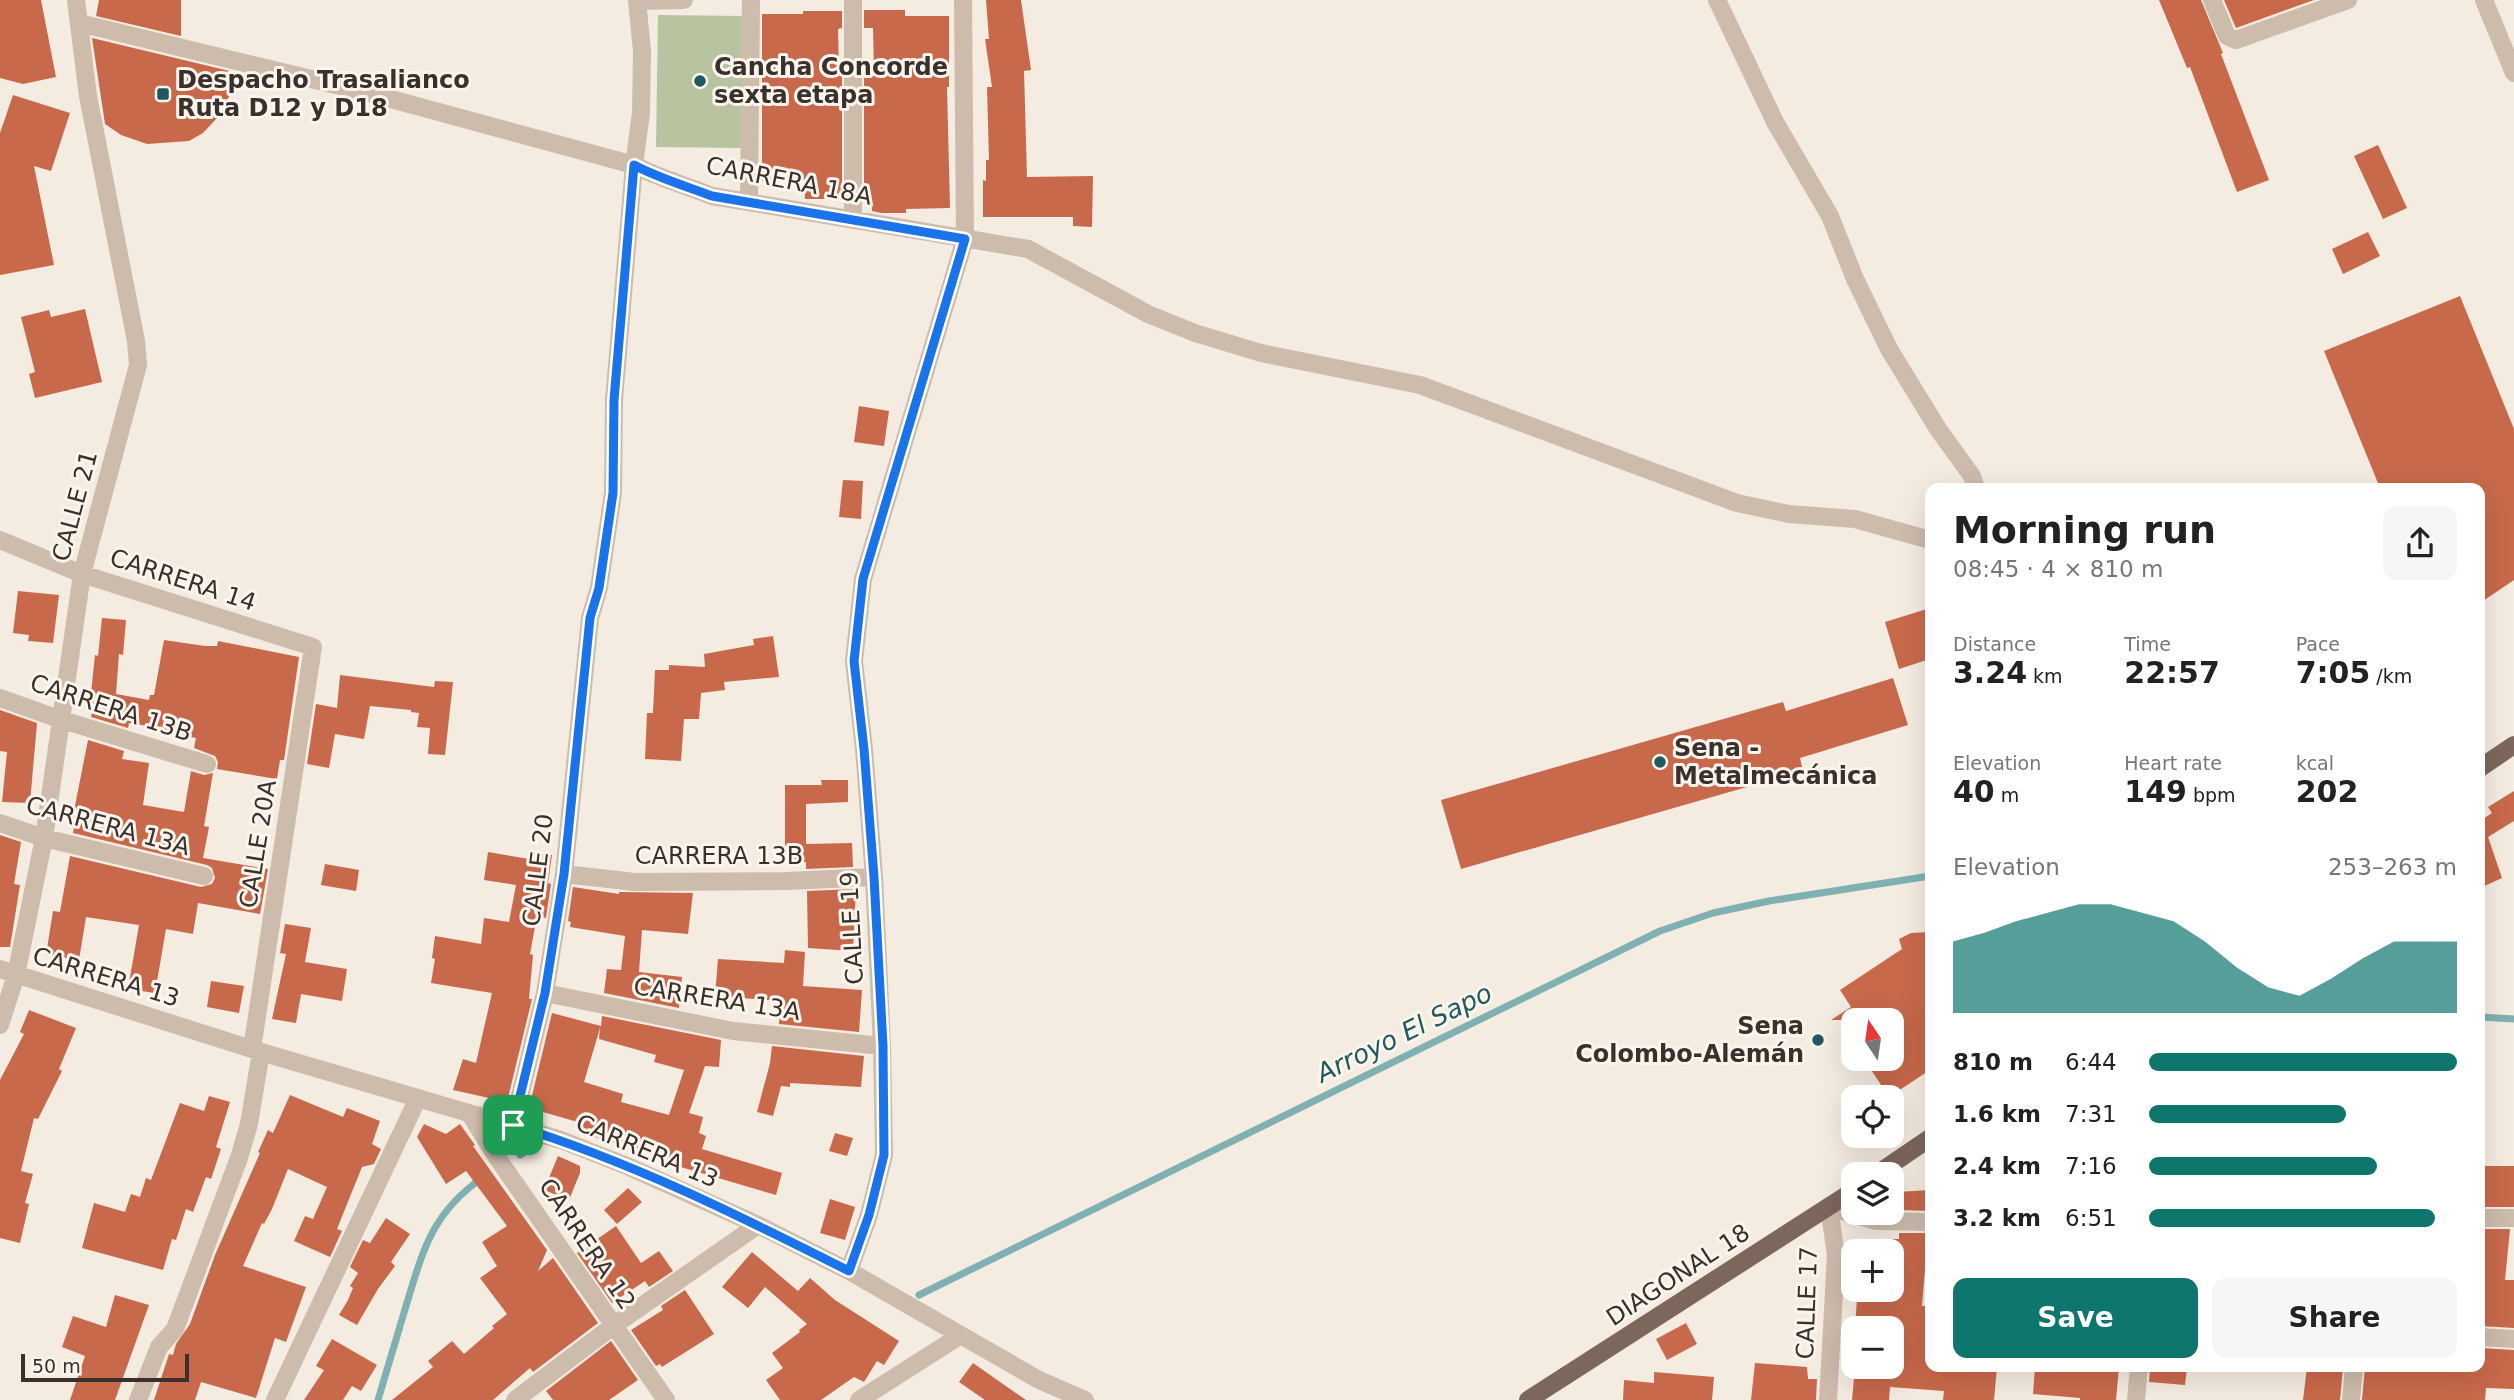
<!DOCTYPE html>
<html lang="en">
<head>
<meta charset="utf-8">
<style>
  :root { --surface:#fff; --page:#f6f6f6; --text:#222; --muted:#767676; --accent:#0f766e }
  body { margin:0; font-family:"DejaVu Sans",sans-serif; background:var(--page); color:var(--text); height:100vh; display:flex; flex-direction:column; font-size:26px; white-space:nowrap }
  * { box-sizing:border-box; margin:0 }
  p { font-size:23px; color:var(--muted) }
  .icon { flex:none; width:38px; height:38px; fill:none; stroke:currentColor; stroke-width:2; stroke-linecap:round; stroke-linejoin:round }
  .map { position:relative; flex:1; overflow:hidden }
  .sheet { position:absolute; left:1925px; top:483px; width:560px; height:889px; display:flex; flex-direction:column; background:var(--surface); border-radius:14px; box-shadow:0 7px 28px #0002 }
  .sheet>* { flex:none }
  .needle { width:46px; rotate:347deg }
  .tools { position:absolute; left:1841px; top:1008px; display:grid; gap:14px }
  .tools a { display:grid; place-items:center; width:63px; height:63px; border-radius:14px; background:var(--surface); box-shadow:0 7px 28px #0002; font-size:35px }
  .scale { position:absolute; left:21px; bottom:18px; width:168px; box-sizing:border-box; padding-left:7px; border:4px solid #3b302b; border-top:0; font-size:19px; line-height:24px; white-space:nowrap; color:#3b302b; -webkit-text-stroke:5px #fbf5ee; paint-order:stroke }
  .pin { position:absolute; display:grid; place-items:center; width:60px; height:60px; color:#fff; margin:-30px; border-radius:14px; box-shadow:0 4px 10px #0006 }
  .round { display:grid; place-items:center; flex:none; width:74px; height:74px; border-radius:14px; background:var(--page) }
  .summary { display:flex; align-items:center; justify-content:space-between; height:119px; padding:0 28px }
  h1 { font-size:38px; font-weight:700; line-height:52px }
  .figures { display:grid; grid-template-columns:repeat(3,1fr); gap:10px; height:119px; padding:7px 28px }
  .figures div { display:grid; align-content:center }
  .figures b { font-size:30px; font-weight:700 }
  .figures small { font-size:19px; font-weight:400 }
  .figures p { font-size:19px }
  .chart { height:196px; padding:14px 28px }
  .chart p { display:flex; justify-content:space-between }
  .chart svg { width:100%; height:126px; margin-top:7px; fill:var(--accent); opacity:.7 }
  .cta { display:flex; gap:14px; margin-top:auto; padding:14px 28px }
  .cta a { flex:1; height:80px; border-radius:14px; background:var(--accent); color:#fff; font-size:28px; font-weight:700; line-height:80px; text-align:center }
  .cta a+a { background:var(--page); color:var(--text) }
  ul { padding:0 28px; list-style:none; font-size:23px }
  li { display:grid; grid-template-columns:112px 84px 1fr; align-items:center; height:52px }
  li i { height:18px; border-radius:9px; background:var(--accent) }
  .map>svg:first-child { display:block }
</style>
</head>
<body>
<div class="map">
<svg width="2514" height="1400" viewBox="0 0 2514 1400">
  <rect width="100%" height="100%" fill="#f4ebe1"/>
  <path fill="#b8c4a0" d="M658 15 744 16 742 148 656 147Z"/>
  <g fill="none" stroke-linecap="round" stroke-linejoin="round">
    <path stroke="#7fb0b2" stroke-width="7" d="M2480 1017 2514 1019
      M520 1155 545 1138
      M919 1295 1660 931 1713 913 1769 901 1930 876
      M378 1400C387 1369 397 1337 406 1306 423 1250 432 1213 482 1178"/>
  </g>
  <path fill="#c8694b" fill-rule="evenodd" d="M0 0H41L56 77 23 84 0 78Z
    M99 0H181V36L96 16Z
    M986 0H1021L1031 70 1024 71 1027 177 1093 176 1092 227 1073 226V217H983V180L986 181V160H989L987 87H992L985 39H989Z
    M2159 0H2201L2223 53 2221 54 2269 180 2237 192 2190 67 2187 68Z
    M2224 0H2314L2236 28Z
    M864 10H905V16H949V87H947L950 208 906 209V213H881L872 211V199H864V71L874 70 873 28H864Z
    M803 11H842V28L838 29 839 71H842V199H805L804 180 762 181V14H803Z
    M92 38 238 73 236 84 217 118 203 133 189 141 147 144 121 135 105 124Z
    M13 95 70 113 51 171 34 166 54 265 0 275V133Z
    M2378 145 2407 208 2383 219 2354 156Z
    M2368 232 2380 256 2343 274 2332 249Z
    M2460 296 2514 429V580L2480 603V488H2380L2324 351Z
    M85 309 102 382 35 398 29 374 35 372 21 317 49 310 51 317Z
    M859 406 889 411 884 446 854 442Z
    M843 480 863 481 861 519 839 517Z
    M18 591 59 595 53 643 28 641 29 635 13 633Z
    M1930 608V659L1899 669 1885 622Z
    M102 618 126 620 123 655 119 654 116 694 149 700 150 695H154L164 640 205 646H217L218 641 299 657 284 760H280L277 779 217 769 218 762 215 756 194 748 196 738 165 732V729L129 723 128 728 91 717 92 713 89 712 95 655 98 656Z
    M773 636 779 677 724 682 725 690 701 693 699 719H684L681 761 645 759 647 713H653L655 670H669V665L705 667 704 654 754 645 753 639Z
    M340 675 434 687 435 681 453 682 445 755 428 754 430 728 417 727 419 713 411 712V710L370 706 364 739 335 734 329 768 307 764 316 704 337 708Z
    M1893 678 1908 725 1800 758 1803 771 1461 869 1441 800 1783 702 1786 711Z
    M0 710 37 723 30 803 2 802 7 752 0 751Z
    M88 740 124 751 122 759 149 763 143 805 184 812 191 771 204 775 213 773 204 826 209 827 203 858 268 869 260 914 198 903 193 934 166 929 155 993 128 989 139 925 86 917 79 960 46 955 53 911 60 912 70 856 201 887 212 884 215 878 212 868 207 865 73 833 74 827 71 826Z
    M821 780H848V802L806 804V844L852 843 853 867 806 869V862L785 863V785H822Z
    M2514 791V821L2488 837 2502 878 2480 888V821L2492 813 2488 807Z
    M0 835 21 842 14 884 20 885 10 947H0Z
    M488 852 529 859V852L552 855 548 883 551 884 546 918 537 916 530 954 533 955 529 999H532L507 1102 453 1090 463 1059 476 1063 492 993 431 983 435 959 432 958 435 936 481 944 484 918 509 922 516 885 484 880Z
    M325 864 359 870 356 891 321 885Z
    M573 887 619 894V892L693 893 688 934 642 930 639 972 682 977 679 1008 604 993 607 969 621 970 625 936 570 927 571 922 568 921Z
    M856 889 853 951 808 948 807 891Z
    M285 924 311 928 305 962 347 969 342 1001 301 994 296 1023 272 1019 286 954 280 953Z
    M1930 932V1070L1889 1097 1864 1059H1892V1020H1831L1851 1007 1840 990 1902 949 1899 939 1911 933Z
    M785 950 805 952 803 986 862 990 859 1032 779 1024 781 1001 715 996 718 959 784 963Z
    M211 981 244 986 239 1013 207 1007Z
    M29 1010 76 1028 59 1069 62 1071 38 1119 34 1118 21 1171 33 1174 25 1203 29 1204 20 1243 0 1238V1080L24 1034 20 1032Z
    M552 1013 601 1026 602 1016 721 1040 719 1067 705 1066 689 1113 703 1117 699 1133 706 1136 702 1149 782 1173 776 1195 674 1165 675 1161 578 1132 581 1123 529 1108ZM600 1028 599 1039 656 1055 654 1062 684 1070 669 1115 621 1102 623 1094 584 1082Z
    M772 1046 864 1056 861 1087 790 1083V1087L781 1086 773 1116 757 1112 770 1063Z
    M290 1095 343 1117 347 1108 380 1121 372 1144 381 1149 374 1164 362 1167 337 1229 342 1231 330 1257 294 1241 305 1216 313 1219 327 1187 288 1169 272 1209 264 1224 262 1223 243 1266 306 1287 286 1342 275 1338 256 1398 201 1382 195 1400H154L169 1354 173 1355 176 1344 190 1324 215 1255 260 1153 258 1152 268 1130 273 1133Z
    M209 1096 230 1102 216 1147 221 1149 211 1179 206 1177 193 1212 186 1209 176 1240 172 1239 163 1270 82 1248 94 1203 125 1212 131 1194 140 1197 146 1178 151 1180 180 1103 204 1111Z
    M424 1124 446 1134 460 1124 475 1145 473 1146 547 1250 538 1271 553 1258 598 1323 533 1372 530 1368 493 1400H392L433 1367 428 1361 452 1341 464 1354 494 1328 492 1326 507 1314 480 1278 497 1266 482 1242 507 1226 466 1171 446 1184 417 1137Z
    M835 1133 853 1138 847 1156 829 1151Z
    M558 1156 580 1166V1173L569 1200 544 1190Z
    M2485 1166H2514V1207H2485Z
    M628 1188 642 1202 617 1224 604 1210Z
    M1930 1190V1211L1898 1210 1897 1192Z
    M830 1199 855 1207 845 1240 820 1233Z
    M386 1218 410 1234 391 1262 395 1266 378 1289 357 1325 339 1315 348 1300 353 1288 350 1286 358 1273 350 1267 363 1240 370 1243Z
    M616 1226 641 1263 659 1251 673 1271 649 1287 645 1281 612 1303 577 1253Z
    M2485 1229H2510L2505 1280H2514V1328L2480 1326V1231Z
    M1899 1233H1930V1270L1925 1269 1922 1306H1930V1367H1997L1994 1400H1943L1944 1391 1890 1387 1889 1400H1852L1855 1367H1892V1328H1855L1857 1298H1864V1290H1892V1239H1899Z
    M752 1252 798 1291 810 1278 835 1300 899 1341 884 1365 877 1361 864 1382 854 1377 821 1400H780L766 1380 783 1368 772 1353 800 1332 799 1330 807 1324 765 1287 748 1308 722 1287Z
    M685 1290 714 1334 662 1367 660 1364 656 1366 631 1330 663 1310 661 1306Z
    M115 1295 149 1305 115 1400H70L85 1356 62 1347 73 1316 106 1327Z
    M1686 1323 1697 1344 1667 1360 1656 1339Z
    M332 1339 377 1365 361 1391 352 1386 343 1400H304L324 1370 316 1366Z
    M611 1341 638 1380 609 1400H553L546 1391Z
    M2480 1348 2514 1350V1389L2486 1388 2485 1400H2362L2365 1367H2480Z
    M973 1363 1026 1400H985L959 1382Z
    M1755 1363 1807 1367 1808 1379H1817L1816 1400H1751Z
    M2035 1367H2119L2116 1400H2080V1398L2033 1394Z
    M2150 1367H2187L2185 1385 2149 1382Z
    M2307 1367H2343L2340 1400H2303Z
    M1654 1372 1714 1377 1712 1400H1623L1624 1380 1654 1383Z"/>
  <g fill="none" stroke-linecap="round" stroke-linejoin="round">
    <path stroke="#cdbbac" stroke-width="18" d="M1717 0 1775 122 1830 216 1855 279 1889 349 1938 429 1972 476 1976 488
      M2212 0 2227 36 2236 40 2348 0
      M2484 0 2514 73
      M637 1 684 0
      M79 23 365 92 634 165C658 178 686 185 712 196L1028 249 1148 314 1195 333 1261 353 1420 385 1737 503 1789 514 1855 519 1930 540
      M749 201 751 0
      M853 219V0
      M0 540 82 574 313 647 252 1049
      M0 698 59 719 207 764
      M0 823 44 838 204 876
      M564 874 635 882 786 881 874 877
      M0 969 261 1052 561 1140 627 1166 758 1225 849 1271 1039 1380 1085 1400
      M545 993 733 1031 882 1046
      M0 1025 16 975 44 838 82 574 138 365 136 341 88 96 76 0
      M470 1114 496 1156 666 1400
      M513 1125 545 993 564 874 590 618 599 588 613 493 614 400 634 165 641 113 642 51 637 0
      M2480 1218H2514
      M849 1271 869 1215 884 1155 882 1046 874 877 864 749 854 661 863 579 965 239 963 0
      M2480 1337 2514 1339
      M138 1400 159 1347 175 1329 239 1158 249 1124 261 1052
      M275 1400 418 1098
      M515 1400 613 1326 758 1225
      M859 1400 961 1335
      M1828 1400 1836 1255 1829 1207 1876 1221 1930 1222
      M2136 1400 2139 1367
      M2351 1400 2354 1367"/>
    <path stroke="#7d675c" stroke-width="18" d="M2480 768 2514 745
      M1877 1174 1930 1138
      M1528 1400 1853 1191"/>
  </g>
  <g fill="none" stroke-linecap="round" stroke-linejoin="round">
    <defs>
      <path id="route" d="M634 165C658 178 686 186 712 196L965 239 863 579 854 661 864 749 874 877 883 1046 884 1155 869 1215 849 1271C740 1216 630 1161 513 1125L545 993 564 874 590 618 599 588 613 493 614 400Z"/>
    </defs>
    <use href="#route" stroke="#fff" stroke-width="14"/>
    <use href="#route" stroke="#1a73e8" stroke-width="9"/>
  </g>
  <g fill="#1f5a5e" stroke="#fbf5ee" stroke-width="2.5">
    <circle cx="700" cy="81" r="7"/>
    <rect x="156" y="87" width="14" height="14" rx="3.5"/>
    <circle cx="1660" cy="762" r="7"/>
    <circle cx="1818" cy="1040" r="7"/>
  </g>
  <g text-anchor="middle" stroke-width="6" stroke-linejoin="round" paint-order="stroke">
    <g font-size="24" font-weight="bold" fill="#3b302b" stroke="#fbf5ee" text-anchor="start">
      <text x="714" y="75">Cancha Concorde<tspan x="714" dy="28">sexta etapa</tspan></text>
      <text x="177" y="88">Despacho Trasalianco<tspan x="177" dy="28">Ruta D12 y D18</tspan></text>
      <text x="1674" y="756">Sena -<tspan x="1674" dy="28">Metalmecánica</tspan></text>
      <text x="1804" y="1034" text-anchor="end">Sena<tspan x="1804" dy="28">Colombo-Alemán</tspan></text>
    </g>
    <g font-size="24" fill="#3b302b" stroke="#fbf5ee">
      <text transform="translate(789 181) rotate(11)" y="8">CARRERA 18A</text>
      <text transform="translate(75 506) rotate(-75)" y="8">CALLE 21</text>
      <text transform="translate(183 580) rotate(18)" y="8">CARRERA 14</text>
      <text transform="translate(111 708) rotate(18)" y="8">CARRERA 13B</text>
      <text transform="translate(108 826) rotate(15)" y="8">CARRERA 13A</text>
      <text transform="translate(258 844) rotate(-81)" y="8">CALLE 20A</text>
      <text x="719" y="864">CARRERA 13B</text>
      <text transform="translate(538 870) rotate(-83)" y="8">CALLE 20</text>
      <text transform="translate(852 928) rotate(-93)" y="8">CALLE 19</text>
      <text transform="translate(106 977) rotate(17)" y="8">CARRERA 13</text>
      <text transform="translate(717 999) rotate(9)" y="8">CARRERA 13A</text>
      <text transform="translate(647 1151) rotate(23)" y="8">CARRERA 13</text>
      <text transform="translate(587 1244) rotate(56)" y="8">CARRERA 12</text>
      <text transform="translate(1678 1275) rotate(-33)" y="8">DIAGONAL 18</text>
      <text transform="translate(1807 1303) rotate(-88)" y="8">CALLE 17</text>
    </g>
    <g font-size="26" font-style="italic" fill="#1f5a5e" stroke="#fbf5ee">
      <text transform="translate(1404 1033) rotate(-26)" y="9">Arroyo El Sapo</text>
    </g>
  </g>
</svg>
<div class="tools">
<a><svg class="needle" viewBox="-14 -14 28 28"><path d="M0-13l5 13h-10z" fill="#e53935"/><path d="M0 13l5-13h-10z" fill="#767676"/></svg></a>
<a><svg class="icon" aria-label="locate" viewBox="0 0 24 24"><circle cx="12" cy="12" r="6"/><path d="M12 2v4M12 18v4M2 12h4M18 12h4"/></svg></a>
<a><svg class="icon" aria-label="layers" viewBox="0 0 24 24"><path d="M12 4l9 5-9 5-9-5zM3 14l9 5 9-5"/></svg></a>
<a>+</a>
<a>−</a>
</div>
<div class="scale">50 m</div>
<div class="pin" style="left:513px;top:1125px;background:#1e9e55"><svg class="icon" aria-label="arrive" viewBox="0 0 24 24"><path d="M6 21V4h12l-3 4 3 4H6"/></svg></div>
<section class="sheet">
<div class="summary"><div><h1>Morning run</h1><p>08:45 · 4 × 810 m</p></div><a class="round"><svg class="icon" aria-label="share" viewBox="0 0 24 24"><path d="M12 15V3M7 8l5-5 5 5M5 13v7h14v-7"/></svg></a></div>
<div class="figures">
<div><p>Distance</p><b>3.24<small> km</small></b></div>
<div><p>Time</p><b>22:57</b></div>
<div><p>Pace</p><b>7:05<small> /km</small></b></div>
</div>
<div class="figures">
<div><p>Elevation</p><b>40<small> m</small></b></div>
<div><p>Heart rate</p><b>149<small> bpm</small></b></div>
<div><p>kcal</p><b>202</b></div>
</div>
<div class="chart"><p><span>Elevation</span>253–263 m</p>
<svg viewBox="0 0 160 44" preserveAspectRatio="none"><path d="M0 44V19L10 16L20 12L30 9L40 6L50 6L60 9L70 12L80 19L90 28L100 35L110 38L120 32L130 25L140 19L150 19L160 19V44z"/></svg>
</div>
<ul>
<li><b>810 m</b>6:44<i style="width:100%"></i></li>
<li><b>1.6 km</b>7:31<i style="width:64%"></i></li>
<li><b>2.4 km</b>7:16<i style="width:74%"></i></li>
<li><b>3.2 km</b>6:51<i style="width:93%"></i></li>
</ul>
<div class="cta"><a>Save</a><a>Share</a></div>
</section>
</div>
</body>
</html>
